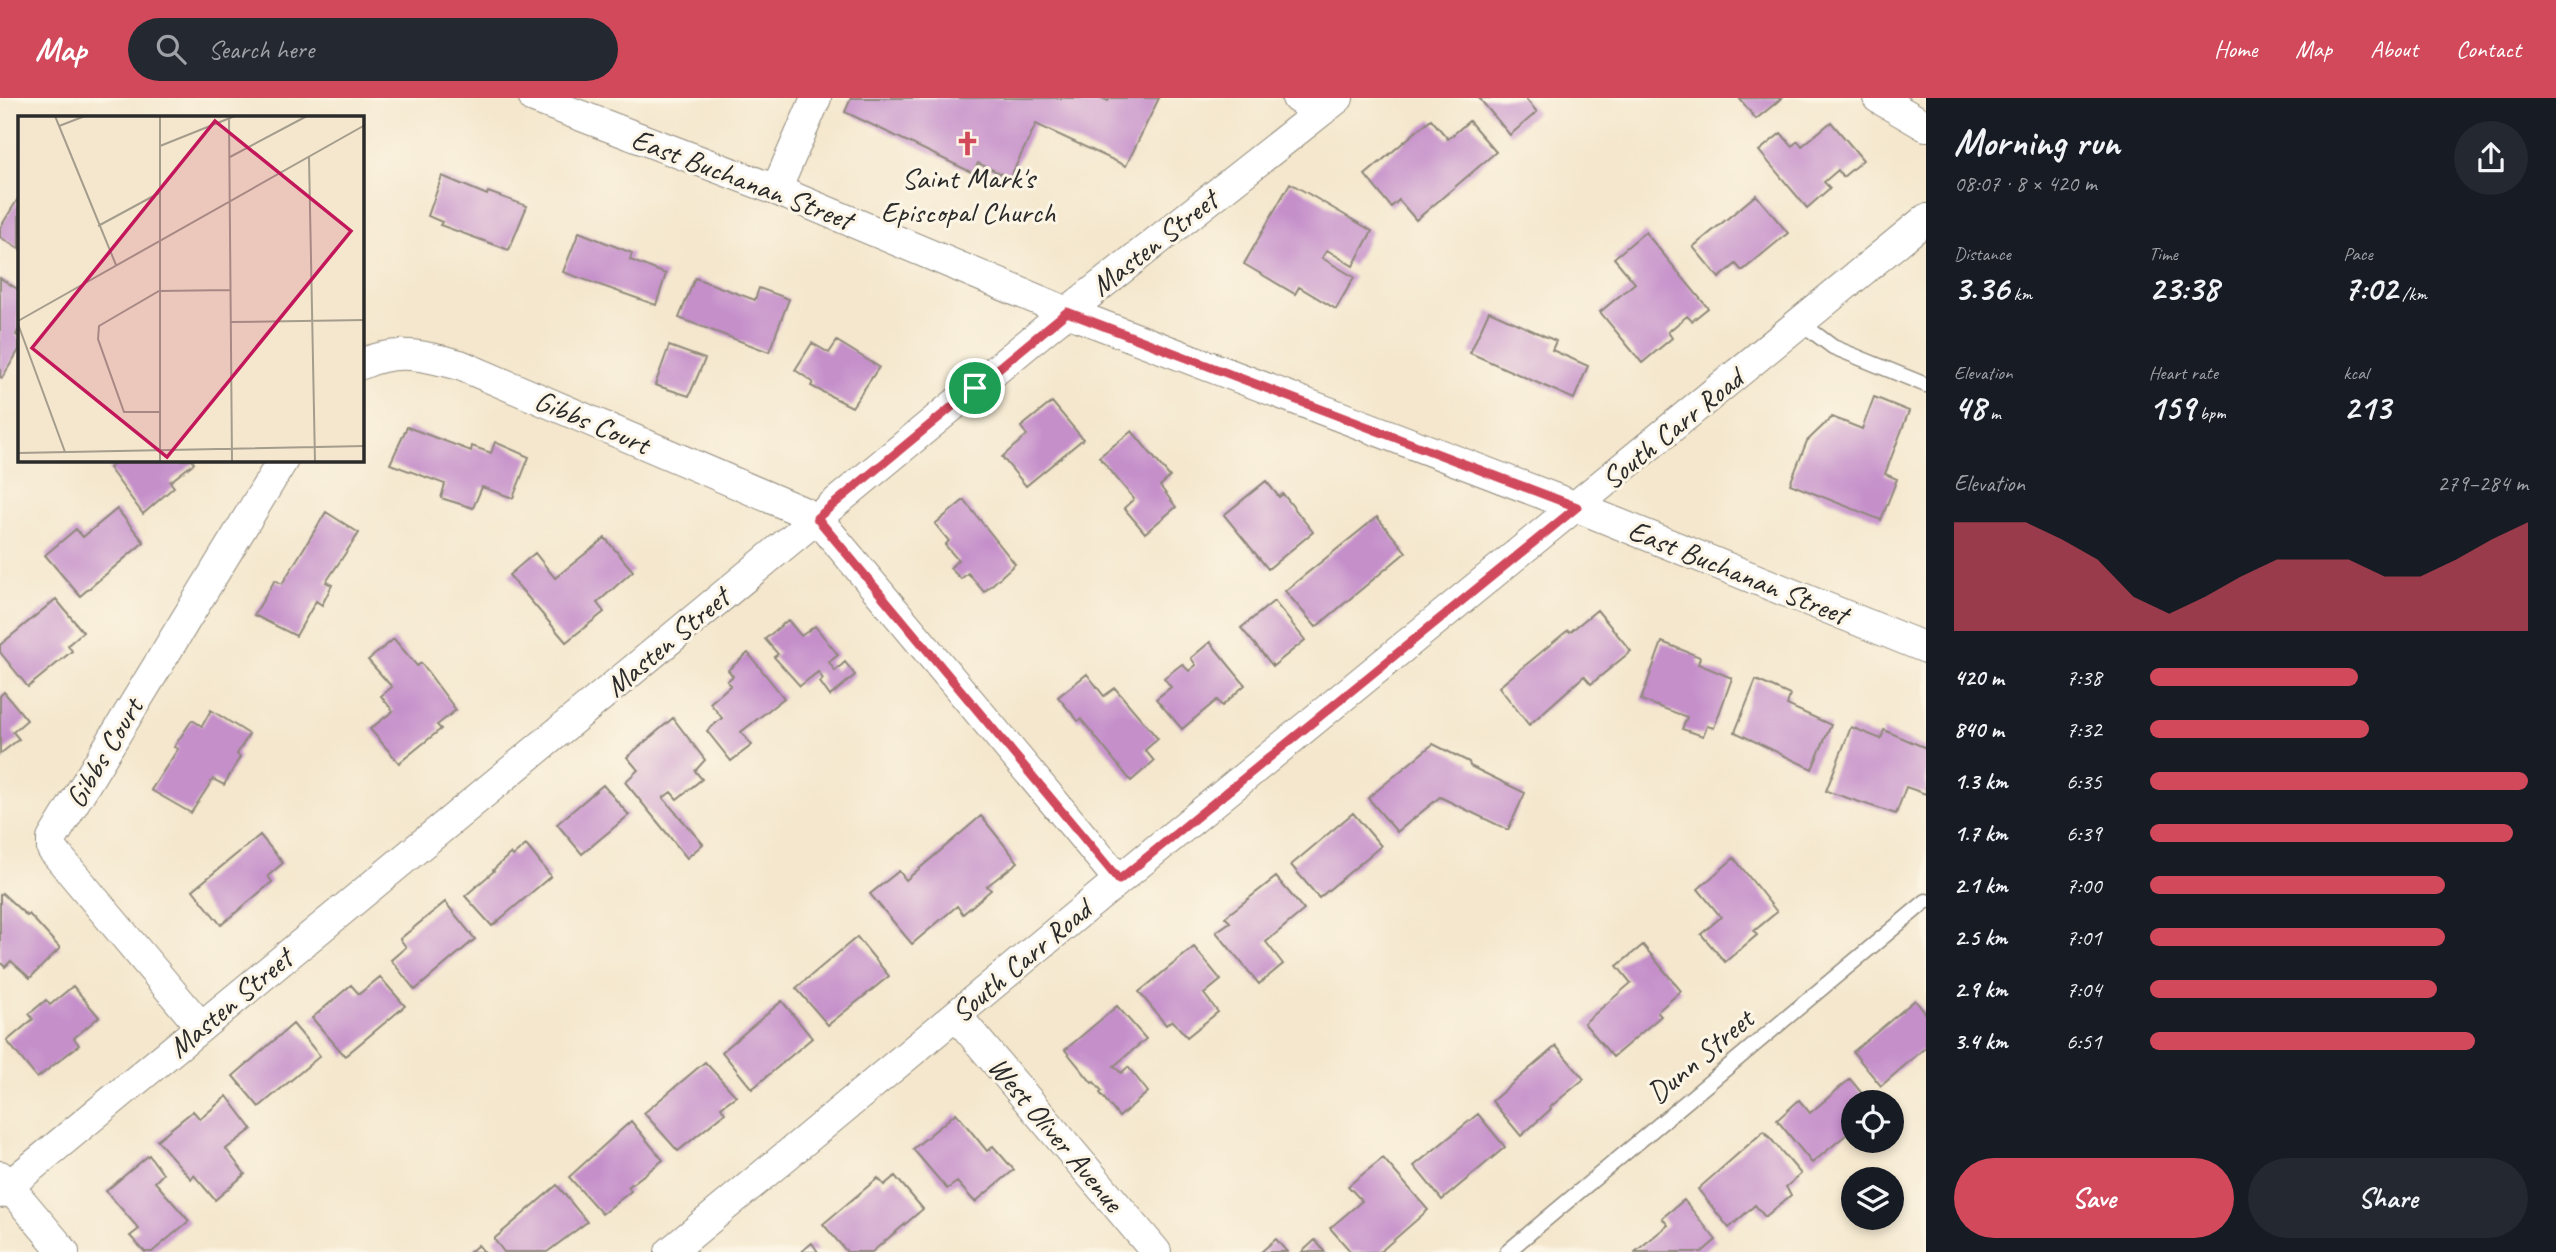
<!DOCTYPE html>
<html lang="en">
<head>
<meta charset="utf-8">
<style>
  :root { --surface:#171b24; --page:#242831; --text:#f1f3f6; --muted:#9ea1a6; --accent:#d1495b }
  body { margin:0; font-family:Caveat,sans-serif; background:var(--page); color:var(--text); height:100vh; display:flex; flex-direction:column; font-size:26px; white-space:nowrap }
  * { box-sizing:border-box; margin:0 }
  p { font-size:23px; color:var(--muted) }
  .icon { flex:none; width:38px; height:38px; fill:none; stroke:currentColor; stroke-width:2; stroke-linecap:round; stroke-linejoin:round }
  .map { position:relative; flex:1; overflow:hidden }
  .panel { display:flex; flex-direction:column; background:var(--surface); width:630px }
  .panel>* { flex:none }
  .buttons { position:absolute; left:1841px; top:992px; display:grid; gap:14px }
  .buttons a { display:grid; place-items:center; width:63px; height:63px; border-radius:50%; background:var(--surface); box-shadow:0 4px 10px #0003; font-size:35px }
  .pin { position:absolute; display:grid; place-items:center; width:60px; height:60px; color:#fff; margin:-30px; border:4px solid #fff; border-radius:50%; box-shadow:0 2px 7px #0007 }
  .round { display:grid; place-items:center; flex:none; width:74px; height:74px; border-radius:37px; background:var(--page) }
  .headline { display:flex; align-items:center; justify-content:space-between; height:119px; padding:0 28px }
  h1 { font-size:38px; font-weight:600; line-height:52px }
  .figures { display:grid; grid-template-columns:repeat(3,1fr); gap:10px; height:119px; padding:7px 28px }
  .figures div { display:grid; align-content:center }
  .figures b { font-size:35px; font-weight:600 }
  .figures small { font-size:19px; font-weight:400 }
  .figures p { font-size:19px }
  .chart { height:196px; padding:14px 28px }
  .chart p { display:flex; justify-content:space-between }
  .chart svg { width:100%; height:126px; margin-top:7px; fill:var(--accent); opacity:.7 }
  .button { display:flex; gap:14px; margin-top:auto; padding:14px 28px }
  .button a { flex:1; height:80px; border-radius:42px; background:var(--accent); color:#fff; font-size:28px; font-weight:600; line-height:80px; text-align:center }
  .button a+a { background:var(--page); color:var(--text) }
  ul { padding:0 28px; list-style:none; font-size:23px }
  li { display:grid; grid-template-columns:112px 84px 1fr; align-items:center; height:52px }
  li i { height:18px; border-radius:9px; background:var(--accent) }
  header { display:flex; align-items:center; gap:42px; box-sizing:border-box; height:98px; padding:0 35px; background:var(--accent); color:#fff }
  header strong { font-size:33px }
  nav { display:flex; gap:38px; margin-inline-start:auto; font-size:24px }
  .search { width:490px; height:63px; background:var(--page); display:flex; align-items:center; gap:18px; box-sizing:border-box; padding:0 24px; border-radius:38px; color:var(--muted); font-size:26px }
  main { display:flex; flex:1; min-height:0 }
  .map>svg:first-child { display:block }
</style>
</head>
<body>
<header>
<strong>Map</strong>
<div class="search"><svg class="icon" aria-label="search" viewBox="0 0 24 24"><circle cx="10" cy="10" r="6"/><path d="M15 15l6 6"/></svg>Search here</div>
<nav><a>Home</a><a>Map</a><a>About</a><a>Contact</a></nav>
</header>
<main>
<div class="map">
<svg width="1926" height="1154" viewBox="0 0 1926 1154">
  <rect width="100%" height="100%" fill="#fcf5e5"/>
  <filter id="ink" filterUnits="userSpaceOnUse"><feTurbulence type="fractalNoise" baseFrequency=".0143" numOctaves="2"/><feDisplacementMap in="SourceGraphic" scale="14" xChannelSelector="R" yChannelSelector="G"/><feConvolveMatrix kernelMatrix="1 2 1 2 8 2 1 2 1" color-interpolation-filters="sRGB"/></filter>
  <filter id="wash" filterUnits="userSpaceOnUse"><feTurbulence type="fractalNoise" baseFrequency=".00686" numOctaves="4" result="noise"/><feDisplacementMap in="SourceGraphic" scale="28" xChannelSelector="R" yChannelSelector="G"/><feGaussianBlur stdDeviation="1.57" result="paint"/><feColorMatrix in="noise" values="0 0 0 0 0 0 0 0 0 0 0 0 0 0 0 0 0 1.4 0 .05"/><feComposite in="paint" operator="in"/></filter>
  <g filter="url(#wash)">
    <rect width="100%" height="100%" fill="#f4e7cd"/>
    <g id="blocks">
      <path fill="#c58fca" d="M851 0H1102L1108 3 1110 0H1159L1126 68 1036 26 1010 80 978 65 973 75 845 14Z
        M1479 0H1525L1537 14 1510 37Z
        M1739 0H1782L1756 21Z
        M1431 21 1448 41 1469 23 1496 54 1416 122 1399 102 1391 109 1365 77Z
        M1831 24 1863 62 1843 79 1838 72 1824 84 1830 90 1807 110 1759 53 1781 35 1792 48 1798 43 1802 48Z
        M442 78 487 97 488 94 527 108 509 152 440 127 442 124 428 118Z
        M1290 85 1372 133 1353 168 1327 152 1322 160 1354 179 1336 211 1299 189 1295 196 1244 166Z
        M1756 97 1788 135 1742 173 1736 166 1719 180 1693 149Z
        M19 99V151L0 139V130Z
        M579 134 632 155 630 162 666 176 656 207 563 174Z
        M1645 134 1708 210 1692 223 1687 218 1668 234 1672 240 1642 265 1600 214 1635 185 1614 160Z
        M0 180 19 192V231L16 237 19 239V252L2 280 0 279Z
        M695 180 755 202 759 190 789 201 769 254 679 220Z
        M1489 213 1556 243 1552 252 1588 268 1574 301 1470 255Z
        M837 243 879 269 852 309 811 288 813 284 795 272 812 245 829 255Z
        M669 248 705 261 689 298 655 287Z
        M1874 299 1909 313 1885 376 1897 381 1881 422 1790 386 1807 343 1832 319 1862 331Z
        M1052 304 1083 341 1026 388 1002 359 1027 337 1021 329Z
        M407 329 471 353 472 348 491 355 495 344 529 359 513 400 482 389 473 410 441 400 445 386 390 366Z
        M1132 333 1170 379 1160 388 1176 409 1145 435 1124 410 1134 401 1099 359Z
        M119 362H192L194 365 170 384 174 389 143 416 109 370Z
        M1266 383 1279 399 1283 396 1313 434 1268 471 1224 417Z
        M964 402 1015 466 984 494 968 475 961 481 950 470 958 462 945 447 949 443 935 426Z
        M117 411 144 444 80 498 45 457 76 431 83 439Z
        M326 414 359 435 326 484 332 487 322 507 316 503 296 538 254 517 275 482 282 486Z
        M1377 419 1406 454 1316 529 1285 493Z
        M605 440 633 473 597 505 604 514 566 544 509 477 535 455 555 480Z
        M56 501 83 534 68 547 72 553 28 589 0 554V547Z
        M1274 503 1305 542 1273 568 1241 530Z
        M1597 512 1631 553 1591 586 1584 578 1529 627 1499 589 1568 532 1570 534Z
        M788 522 801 538 815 528 838 557 829 564 835 573 845 564 855 577 830 598 820 584 823 581 818 574 800 588 774 559 778 556 765 541Z
        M394 541 417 568 421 565 456 612 437 627 441 631 399 665 370 631 393 613 381 598 392 589 368 562Z
        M1210 544 1245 587 1222 608 1217 602 1182 631 1156 601 1171 589 1164 580 1182 566 1189 573 1196 567 1191 560Z
        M1662 544 1700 559 1698 566 1732 580 1714 630 1707 628 1703 638 1682 631 1687 619 1641 602Z
        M748 555 784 600 741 634 752 647 731 663 707 633 722 620 710 605 731 587 727 583 733 578 728 572Z
        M1087 576 1104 598 1115 590 1158 641 1145 652 1154 663 1131 683 1081 621 1078 623 1058 599Z
        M1756 582 1790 597 1787 607 1831 627 1812 671 1735 634Z
        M4 594 27 622 13 634 19 641 0 656V598Z
        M211 612 249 636 237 656 240 659 224 687 213 681 191 715 151 692 178 651 174 649 192 622 202 628Z
        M673 620 705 662 695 673 702 681 677 701 671 694 663 700 703 746 687 760 625 684 638 672 627 659Z
        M1851 629 1881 641 1884 632 1926 650V696L1906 689 1896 716 1826 693Z
        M1433 646 1469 664 1470 668 1525 695 1508 732 1440 699 1397 734 1368 700Z
        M603 687 629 717 582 756 557 726Z
        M1353 715 1381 748 1319 800 1291 767Z
        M981 718 1018 764 987 788 991 792 963 816 957 808 912 846 870 796 899 773 906 782Z
        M260 737 283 765 268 778 272 784 221 827 193 792Z
        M526 747 551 778 492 828 465 798 494 773 493 772 511 755 513 758Z
        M1734 760 1777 814 1754 833 1757 837 1725 864 1701 836 1721 819 1698 791Z
        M1276 779 1304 812 1266 844 1283 866 1259 886 1216 834 1230 824 1225 819Z
        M2 795 27 818 29 816 60 850 30 880 11 863 5 869 0 864V797Z
        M445 804 475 841 415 892 391 862 406 849 400 841Z
        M857 839 889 878 828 927 796 890Z
        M1643 847 1681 893 1657 914 1661 918 1613 959 1584 925 1631 885 1617 868Z
        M1194 849 1221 882 1204 896 1218 914 1187 939 1172 922 1166 927 1139 894Z
        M380 879 405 908 345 958 312 920 351 887 359 896Z
        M73 888 99 919 74 940 79 947 37 980 7 943 33 921 29 916 46 902 50 907Z
        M1915 902 1926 916V949L1881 988 1853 954Z
        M782 903 812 940 752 991 722 954Z
        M1117 908 1146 941 1114 968 1121 975 1128 969 1148 994 1119 1019 1100 995 1102 993 1094 984 1092 985 1065 952Z
        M293 926 320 958 259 1009 233 978Z
        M1556 948 1584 981 1550 1009 1551 1011 1521 1038 1492 1003Z
        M705 964 736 998 721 1009 725 1015 678 1053 644 1015Z
        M1850 981 1869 1004H1853V1031L1812 1065 1777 1022 1799 1002 1810 1015Z
        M227 998 252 1031 226 1051 245 1076 215 1102 194 1077 191 1081 157 1042 193 1013 200 1021Z
        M956 1015 987 1053 993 1048 1014 1072 975 1104 957 1084 947 1091 913 1051Z
        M1478 1016 1505 1049 1442 1102 1414 1068Z
        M631 1023 663 1062 628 1089 631 1093 602 1116 569 1079Z
        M1764 1033 1801 1076 1786 1089 1791 1097 1765 1119 1755 1107 1729 1130 1698 1091Z
        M149 1057 163 1076 155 1084 189 1123 152 1154H145L130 1138 139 1131 106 1093Z
        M1383 1060 1428 1112 1380 1154H1351L1330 1130 1362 1103 1348 1088Z
        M895 1078 923 1111 872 1154H847L823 1126 878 1080 884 1087Z
        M557 1087 587 1124 547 1154H504L494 1141Z
        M1684 1102 1716 1142 1702 1154H1635L1668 1127 1662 1120Z
        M1276 1141 1287 1154H1261Z
        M1315 1142 1325 1154H1302Z
        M812 1145 818 1154H801Z
        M478 1147 484 1154H470Z"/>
    </g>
  </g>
  <g filter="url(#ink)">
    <use href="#blocks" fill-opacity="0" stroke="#90897c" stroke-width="2"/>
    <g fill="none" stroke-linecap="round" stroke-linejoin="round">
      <defs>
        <path id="lane" d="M1801 225 1833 249 1926 287
          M1507 1154 1926 803"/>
        <path id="street" d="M534 0 776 92 1067 214 1577 409 1926 550
          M1297 0 1324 11
          M1878 0 1926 28
          M776 92 816 0
          M362 266C397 250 425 258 460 267L817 420 1119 782
          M956 917 1156 1154
          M201 929 52 751V741L283 362
          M0 1078 64 1154
          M0 1095 1053 225 1338 0
          M670 1154 1119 782 1926 121"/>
      </defs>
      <use href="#lane" stroke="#90897c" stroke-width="17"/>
      <use href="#street" stroke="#90897c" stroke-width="32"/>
      <use href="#lane" stroke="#fff" stroke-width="14"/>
      <use href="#street" stroke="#fff" stroke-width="30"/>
    </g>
  </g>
  <g fill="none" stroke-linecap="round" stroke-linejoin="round" filter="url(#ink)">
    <defs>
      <path id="route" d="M1067 214 1577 409 1119 782 817 420Z"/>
    </defs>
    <use href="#route" stroke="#fff" stroke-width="14"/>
    <use href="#route" stroke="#d1495b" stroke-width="9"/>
  </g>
  <defs>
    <symbol id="church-bare" viewBox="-9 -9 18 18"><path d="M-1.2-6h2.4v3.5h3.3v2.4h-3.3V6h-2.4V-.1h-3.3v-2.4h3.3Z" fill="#d1495b" stroke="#fcf5e5" stroke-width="2.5" paint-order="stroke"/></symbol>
  </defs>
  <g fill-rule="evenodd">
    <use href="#church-bare" x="950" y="28" width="35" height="35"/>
  </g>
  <g text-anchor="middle" stroke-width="6" stroke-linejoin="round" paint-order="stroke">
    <g font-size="30" fill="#2b2b2b" stroke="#fcf5e5">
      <text x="968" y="90">Saint Mark's<tspan x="968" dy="34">Episcopal Church</tspan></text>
    </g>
    <g font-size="30" fill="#2b2b2b" stroke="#fcf5e5">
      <text transform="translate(742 81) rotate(21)" y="10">East Buchanan Street</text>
      <text transform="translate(1154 145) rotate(-38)" y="10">Masten Street</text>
      <text transform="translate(592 324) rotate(23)" y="10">Gibbs Court</text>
      <text transform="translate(1672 331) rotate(-39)" y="10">South Carr Road</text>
      <text transform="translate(1738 474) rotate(22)" y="10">East Buchanan Street</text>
      <text transform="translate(667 544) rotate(-40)" y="10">Masten Street</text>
      <text transform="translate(104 655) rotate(-59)" y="10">Gibbs Court</text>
      <text transform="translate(1021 863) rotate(-40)" y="10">South Carr Road</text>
      <text transform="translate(230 905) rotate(-40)" y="10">Masten Street</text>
      <text transform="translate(1700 958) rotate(-40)" y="10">Dunn Street</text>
      <text transform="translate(1056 1036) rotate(50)" y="10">West Oliver Avenue</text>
    </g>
  </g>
  <g transform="translate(18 18)">
    <rect width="346" height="346" fill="#f4e7cd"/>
    <path fill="none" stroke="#a49c8c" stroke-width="2" d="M37 0 98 149M142 0V346M211 0 214 346M41 10 67 0M142 30 217 0M212 41 289 0M291 41 297 346M80 110 141 77M0 205 347 9M213 206 347 204M0 208 47 336M142 296H106L80 223 81 210 141 175 212 174M0 337 347 330"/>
    <path fill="#c2185b" fill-opacity="0.15" stroke="#c2185b" stroke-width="3.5" d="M197 5 333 115 149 341 14 232Z"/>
    <rect width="346" height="346" fill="none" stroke="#2b2b2b" stroke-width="3.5"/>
  </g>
</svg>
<div class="buttons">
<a><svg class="icon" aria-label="locate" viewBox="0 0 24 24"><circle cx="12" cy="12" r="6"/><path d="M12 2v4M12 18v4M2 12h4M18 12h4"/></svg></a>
<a><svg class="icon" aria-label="layers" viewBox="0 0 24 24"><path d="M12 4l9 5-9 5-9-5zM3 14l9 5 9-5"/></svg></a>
</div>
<div class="pin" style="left:975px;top:290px;background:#1e9e55"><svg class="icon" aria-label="arrive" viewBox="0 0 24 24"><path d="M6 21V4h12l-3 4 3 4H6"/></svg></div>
</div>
<section class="panel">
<div class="headline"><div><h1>Morning run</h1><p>08:07 · 8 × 420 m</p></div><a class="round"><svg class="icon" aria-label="share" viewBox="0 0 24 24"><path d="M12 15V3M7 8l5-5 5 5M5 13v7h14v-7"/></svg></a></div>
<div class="figures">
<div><p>Distance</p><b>3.36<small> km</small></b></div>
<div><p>Time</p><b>23:38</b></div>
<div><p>Pace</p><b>7:02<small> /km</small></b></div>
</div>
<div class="figures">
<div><p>Elevation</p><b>48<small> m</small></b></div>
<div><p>Heart rate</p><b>159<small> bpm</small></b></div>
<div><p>kcal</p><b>213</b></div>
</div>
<div class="chart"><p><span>Elevation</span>279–284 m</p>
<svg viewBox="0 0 160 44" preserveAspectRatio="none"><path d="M0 44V6L10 6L20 6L30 12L40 19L50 32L60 38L70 32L80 25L90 19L100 19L110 19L120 25L130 25L140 19L150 12L160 6V44z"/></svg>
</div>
<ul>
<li><b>420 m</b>7:38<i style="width:55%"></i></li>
<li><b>840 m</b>7:32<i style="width:58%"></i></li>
<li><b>1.3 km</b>6:35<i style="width:100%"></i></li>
<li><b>1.7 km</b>6:39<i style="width:96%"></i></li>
<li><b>2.1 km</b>7:00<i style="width:78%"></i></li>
<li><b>2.5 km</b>7:01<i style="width:78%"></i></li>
<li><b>2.9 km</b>7:04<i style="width:76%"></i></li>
<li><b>3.4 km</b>6:51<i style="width:86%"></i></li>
</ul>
<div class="button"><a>Save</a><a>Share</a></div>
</section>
</main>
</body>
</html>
